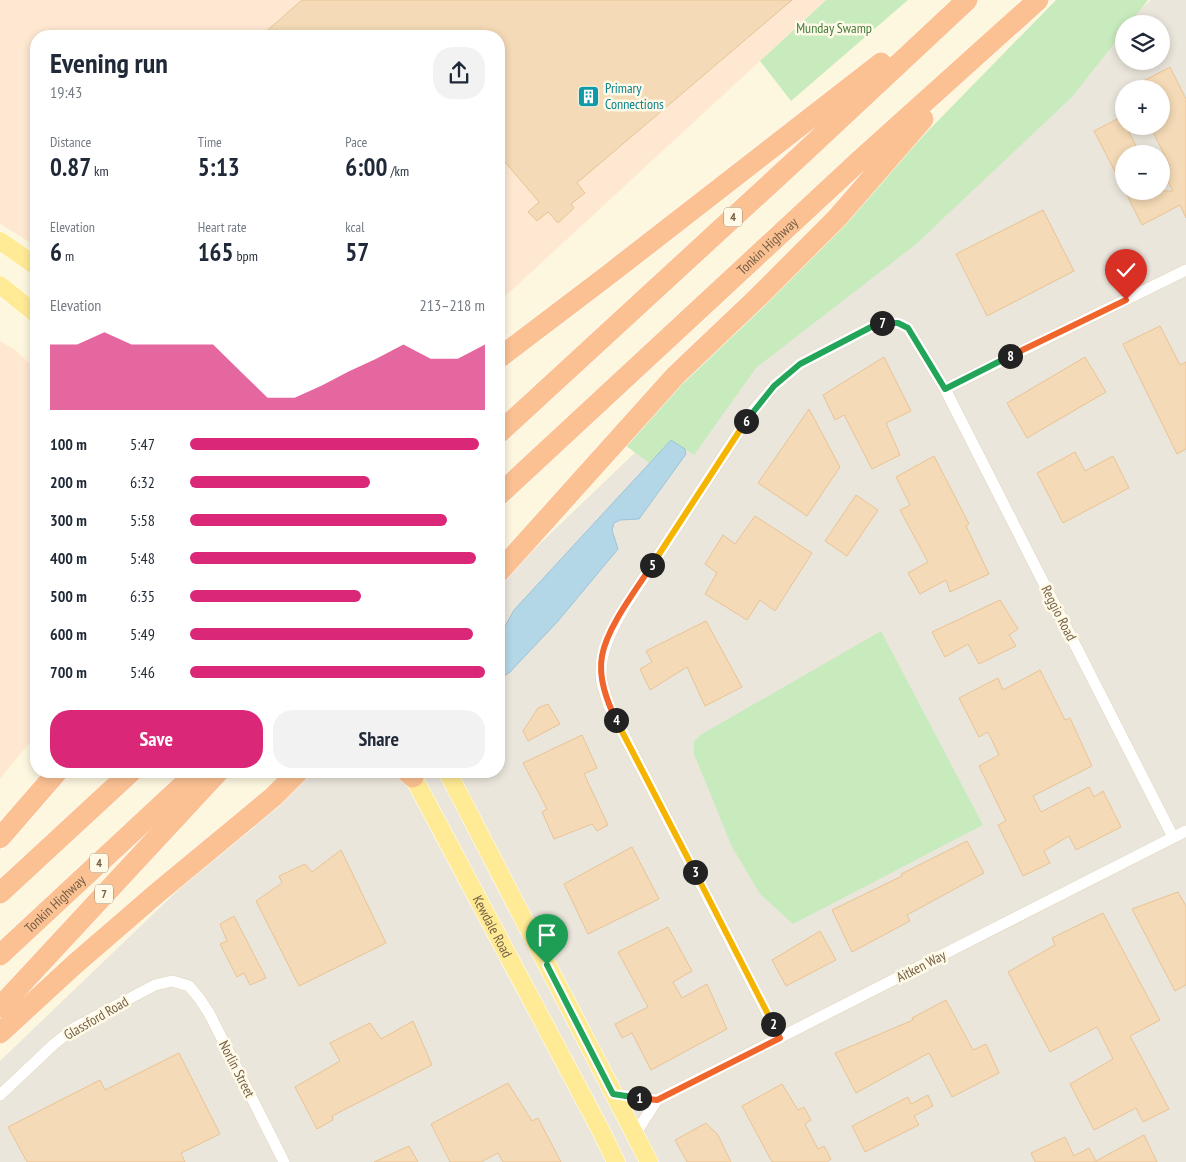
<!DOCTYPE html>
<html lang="en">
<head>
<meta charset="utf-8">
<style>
  :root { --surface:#fff; --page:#f2f2f3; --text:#1f2937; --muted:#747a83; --accent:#db2777 }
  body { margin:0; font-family:"PT Sans Narrow",sans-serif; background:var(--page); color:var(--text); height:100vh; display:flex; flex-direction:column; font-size:19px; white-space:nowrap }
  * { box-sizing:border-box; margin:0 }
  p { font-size:16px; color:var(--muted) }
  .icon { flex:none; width:28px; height:28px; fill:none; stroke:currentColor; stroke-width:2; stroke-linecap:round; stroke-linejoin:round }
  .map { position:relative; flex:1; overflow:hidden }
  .side { position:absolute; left:30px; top:30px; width:475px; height:748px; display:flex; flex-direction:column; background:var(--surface); border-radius:20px; box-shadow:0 2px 8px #0003 }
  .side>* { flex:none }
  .fabs { position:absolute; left:1115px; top:15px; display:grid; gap:10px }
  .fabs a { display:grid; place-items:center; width:55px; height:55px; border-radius:50%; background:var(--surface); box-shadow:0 2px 8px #0003; font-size:25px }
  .pin { position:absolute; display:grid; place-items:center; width:42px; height:42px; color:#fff; margin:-51px -21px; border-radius:50% 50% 50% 0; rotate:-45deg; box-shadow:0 0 5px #0007 }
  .pin .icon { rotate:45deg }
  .km { position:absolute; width:25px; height:25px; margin:-12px; border-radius:50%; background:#222; color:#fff; font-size:14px; line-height:25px; text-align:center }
  .round { display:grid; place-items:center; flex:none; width:52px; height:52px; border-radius:20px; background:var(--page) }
  .headline { display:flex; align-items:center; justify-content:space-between; height:85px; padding:0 20px }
  h1 { font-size:28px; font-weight:800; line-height:38px }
  .stats { display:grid; grid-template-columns:repeat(3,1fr); gap:8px; height:85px; padding:5px 20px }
  .stats div { display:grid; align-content:center }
  .stats b { font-size:25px; font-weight:800 }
  .stats small { font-size:14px; font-weight:400 }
  .stats p { font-size:14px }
  .chart { height:140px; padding:10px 20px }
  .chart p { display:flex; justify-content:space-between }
  .chart svg { width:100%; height:90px; margin-top:5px; fill:var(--accent); opacity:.7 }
  .action { display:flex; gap:10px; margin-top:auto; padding:10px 20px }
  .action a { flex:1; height:58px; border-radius:20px; background:var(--accent); color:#fff; font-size:20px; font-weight:800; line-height:58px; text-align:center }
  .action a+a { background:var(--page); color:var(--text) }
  ul { padding:0 20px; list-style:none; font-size:16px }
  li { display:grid; grid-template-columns:80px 60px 1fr; align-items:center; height:38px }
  li i { height:12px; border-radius:6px; background:var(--accent) }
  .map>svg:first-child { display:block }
</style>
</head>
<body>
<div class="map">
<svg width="1186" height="1162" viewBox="0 0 1186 1162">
  <rect width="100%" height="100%" fill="#fdf7e0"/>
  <path fill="#fee8d2" d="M0 0H826L499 302V36H36V246L0 224Z
    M0 341 15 350 36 369V735L0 779Z"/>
  <path fill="#ebe6dc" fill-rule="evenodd" d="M1151 0H1186V1162H0V1061L302 771H499V583L795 299ZM1124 24H1161V61H1124ZM1124 89H1161V126H1124ZM1124 154H1161V191H1124Z"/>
  <path fill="#c8ebbe" d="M826 0H908L791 101 760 61Z
    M1056 0H1148L1129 24H1124V31L1072 97 915 245 756 368 694 455 671 440 649 463 625 445 686 375 834 232 924 135Z
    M881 631 983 825 793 924 760 894 732 847 694 754V742L700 735Z"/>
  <path fill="#b4d7e7" stroke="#99c4da" d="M671 440 685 449 686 454 639 519 620 520 614 523 612 530 618 549 558 621 510 672 499 680V637L514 610Z"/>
  <path fill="#f4dab6" stroke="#e8c395" d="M302 0H792L577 183 585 193 571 204 574 208 558 223 548 212 537 221 528 212 539 202 499 155V36H261Z
    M1170 67 1186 99V218L1180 205 1142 225 1125 191H1173L1162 170 1170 166 1150 126H1161V89H1128Z
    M1121 117 1124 126H1126L1140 154H1124V189L1094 131Z
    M1043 210 1074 271 987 316 956 254Z
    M1160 326 1180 365 1186 362V449L1177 454 1123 344Z
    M884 357 911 411 886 423 900 455 872 469 844 415 835 420 823 395Z
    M1085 357 1106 392 1027 438 1007 403Z
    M809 409 840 467 807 516 758 483Z
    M1075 452 1085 471 1113 456 1129 488 1063 523 1037 473Z
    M934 456 969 524 966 526 989 574 950 592 946 580 920 594 908 573 928 562 900 510 910 505 896 477Z
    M856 495 878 510 847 556 825 541Z
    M755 516 812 553 775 611 760 600 747 620 705 594 717 573 705 564 723 535 735 544Z
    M1000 600 1018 629 1009 635 1016 646 979 664 968 644 945 657 932 632Z
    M706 621 742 687 705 706 687 667 650 690 640 669 652 662 646 651Z
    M1040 670 1065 720 1070 718 1092 766 1033 796 1041 812 1089 787 1094 797 1103 791 1121 827 1076 850 1069 836 1044 851 1050 863 1023 876 998 825 1006 821 979 766 999 755 988 732 979 737 959 698 998 678 1003 690Z
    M548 704 560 724 528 741 523 731 538 708Z
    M582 735 597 768 584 774 608 825 597 831 592 824 554 839 542 812 547 809 523 763Z
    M967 841 984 873 907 915 910 921 852 952 832 910 902 876 901 874Z
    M632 847 659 899 588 934 564 884Z
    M341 850 386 943 299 986 256 901 282 883 279 876 305 864 312 872Z
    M1178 892 1186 906V985L1175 991 1132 909Z
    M1103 913 1160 1020 1130 1036 1169 1109 1143 1122 1136 1108 1094 1130 1070 1084 1113 1059 1097 1027 1050 1052 1008 972 1055 945 1052 938Z
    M234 916 266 978 250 985 244 973 237 977 220 944 227 941 220 924Z
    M668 927 692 971 673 982 682 998 707 984 727 1029 651 1070 632 1033 622 1038 615 1024 648 1007 618 952Z
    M820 931 836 960 786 986 772 960Z
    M946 1000 973 1050 986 1044 999 1073 952 1097 929 1053 856 1093 835 1053 913 1020 912 1018Z
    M413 1021 432 1065 332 1116 333 1120 317 1129 295 1087 340 1061 330 1043 370 1023 381 1039Z
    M179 1053 220 1134 181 1153 185 1162H27L8 1127 100 1080 105 1090Z
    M508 1083 532 1121 538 1118 561 1162H503L498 1153 481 1162H450L431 1124Z
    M782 1084 798 1110 804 1107 811 1120 805 1124 818 1149 824 1146 831 1159 827 1162H772L742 1106Z
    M928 1095 933 1106 914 1116 919 1125 865 1152 852 1126 908 1097 911 1104Z
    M706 1123 718 1135 731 1162H687L675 1140Z
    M1144 1135 1157 1162H1035L1031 1153 1065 1137 1074 1156 1089 1148 1096 1161Z
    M409 1146 418 1162H374Z"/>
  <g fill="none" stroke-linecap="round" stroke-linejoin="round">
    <defs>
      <path id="street" d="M945 389 1186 270
        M780 1038 609 706C607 699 604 691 602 683 597 655 612 629 626 605L751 413 774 386 800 364 871 327 884 323H898L908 328 945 389 1173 837
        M613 1094 657 1100
        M0 1095 53 1045 74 1028 155 985 172 981 189 986 199 998 209 1013 284 1162
        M635 1134 657 1100 1186 831"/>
      <g id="primary">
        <path d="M0 241 36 266"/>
        <path d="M0 285 36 314"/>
        <path id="s1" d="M410 771 600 1129 616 1162"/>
        <path d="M447 771 649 1162"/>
      </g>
      <g id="highway">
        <path d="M499 358 607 276 881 63"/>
        <path d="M499 433 798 158 967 0"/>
        <path id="s2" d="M499 495 859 161 1038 0"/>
        <path d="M499 572 676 375 757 298 837 218 923 119"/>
        <path d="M406 771 413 777"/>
        <path d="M0 838 58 771"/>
        <path d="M0 893 132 771"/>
        <path id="s3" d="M0 955 198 771"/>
        <path d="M0 1007 219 771"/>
        <path d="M0 1033 75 964 156 894 273 797 299 771"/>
      </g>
    </defs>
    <use href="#street" stroke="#e2d4bb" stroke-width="12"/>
    <use href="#primary" stroke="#fff" stroke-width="19"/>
    <use href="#highway" stroke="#fff" stroke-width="22"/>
    <use href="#street" stroke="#fff" stroke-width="11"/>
    <use href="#primary" stroke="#ffeb95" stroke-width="18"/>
    <use href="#highway" stroke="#fbc193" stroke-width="21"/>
  </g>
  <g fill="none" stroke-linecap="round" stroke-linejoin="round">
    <defs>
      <path id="split-1" d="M547 965 613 1094 639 1098"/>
      <path id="split-2" d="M639 1098 657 1100 780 1038 773 1024"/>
      <path id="split-3" d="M695 872 773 1024"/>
      <path id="split-4" d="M616 720 695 872"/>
      <path id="split-5" d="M616 720C607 701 598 678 602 656 607 627 636 590 652 565"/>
      <path id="split-6" d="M652 565 746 421"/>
      <path id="split-7" d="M746 421 774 386 800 364 871 327 882 323"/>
      <path id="split-8" d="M882 323H898L908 328 945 389 1010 356"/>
      <path id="split-9" d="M1010 356 1126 300"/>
    </defs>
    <use href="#split-1" stroke="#fff" stroke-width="10"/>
    <use href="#split-2" stroke="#fff" stroke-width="10"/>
    <use href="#split-3" stroke="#fff" stroke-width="10"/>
    <use href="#split-4" stroke="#fff" stroke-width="10"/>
    <use href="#split-5" stroke="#fff" stroke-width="10"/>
    <use href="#split-6" stroke="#fff" stroke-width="10"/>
    <use href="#split-7" stroke="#fff" stroke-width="10"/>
    <use href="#split-8" stroke="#fff" stroke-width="10"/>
    <use href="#split-9" stroke="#fff" stroke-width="10"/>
    <use href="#split-1" stroke="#22a559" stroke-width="6"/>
    <use href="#split-2" stroke="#f0652b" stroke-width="6"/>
    <use href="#split-3" stroke="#f5b400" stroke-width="6"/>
    <use href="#split-4" stroke="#f5b400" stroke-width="6"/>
    <use href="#split-5" stroke="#f0652b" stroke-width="6"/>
    <use href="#split-6" stroke="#f5b400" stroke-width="6"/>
    <use href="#split-7" stroke="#22a559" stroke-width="6"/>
    <use href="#split-8" stroke="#22a559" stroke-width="6"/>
    <use href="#split-9" stroke="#f0652b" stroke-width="6"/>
  </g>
  <defs>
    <symbol id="building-square" viewBox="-11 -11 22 22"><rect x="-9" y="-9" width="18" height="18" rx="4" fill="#0f9aa8" stroke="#fffae7"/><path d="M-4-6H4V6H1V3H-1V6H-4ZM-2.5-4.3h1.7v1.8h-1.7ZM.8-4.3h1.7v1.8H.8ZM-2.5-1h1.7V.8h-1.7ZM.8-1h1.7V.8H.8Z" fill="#fff"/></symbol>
  </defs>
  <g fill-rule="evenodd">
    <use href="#building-square" x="576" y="84" width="25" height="25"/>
  </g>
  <g text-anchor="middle" stroke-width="5" stroke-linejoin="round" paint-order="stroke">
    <g fill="#fffae7" stroke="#9e8e76" stroke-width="1">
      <rect x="724" y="207.5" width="18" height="19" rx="4"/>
      <rect x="90" y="853.5" width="18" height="19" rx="4"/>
      <rect x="95" y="884.5" width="18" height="19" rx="4"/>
    </g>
    <g font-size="12" font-weight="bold" fill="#755f46">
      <text x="733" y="221">4</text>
      <text x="99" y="867">4</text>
      <text x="104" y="898">7</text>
    </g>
    <g font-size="14" fill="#447c3d" stroke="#fffae7">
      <text x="834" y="33">Munday Swamp</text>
    </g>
    <g font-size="14" fill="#0d838f" stroke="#fffae7" text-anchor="start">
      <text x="605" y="93">Primary<tspan x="605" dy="16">Connections</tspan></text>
    </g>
    <g font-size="14" fill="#755f46" stroke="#fffae7">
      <text dy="5" stroke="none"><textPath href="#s2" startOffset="366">Tonkin Highway</textPath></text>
      <text transform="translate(1059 613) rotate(63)" y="5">Reggio Road</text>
      <text dy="5" stroke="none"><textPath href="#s3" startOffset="75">Tonkin Highway</textPath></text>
      <text dy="5" stroke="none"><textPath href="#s1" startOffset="176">Kewdale Road</textPath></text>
      <text transform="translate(921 966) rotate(-27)" y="5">Aitken Way</text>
      <text transform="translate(96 1018) rotate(-30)" y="5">Glassford Road</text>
      <text transform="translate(237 1069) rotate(63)" y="5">Norlin Street</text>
    </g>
  </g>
</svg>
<div class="fabs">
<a><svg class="icon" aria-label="layers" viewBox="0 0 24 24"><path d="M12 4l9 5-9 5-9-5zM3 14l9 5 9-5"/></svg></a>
<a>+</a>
<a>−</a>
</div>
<div class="pin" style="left:547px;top:965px;background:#1e9e55"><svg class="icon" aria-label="arrive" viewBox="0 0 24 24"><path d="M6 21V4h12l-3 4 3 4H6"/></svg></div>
<div class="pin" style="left:1126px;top:300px;background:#d93025"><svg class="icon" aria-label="check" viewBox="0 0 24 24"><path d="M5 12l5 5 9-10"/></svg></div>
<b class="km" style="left:639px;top:1098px">1</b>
<b class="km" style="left:773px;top:1024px">2</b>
<b class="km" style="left:695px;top:872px">3</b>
<b class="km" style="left:616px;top:720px">4</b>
<b class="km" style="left:652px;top:565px">5</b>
<b class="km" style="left:746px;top:421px">6</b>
<b class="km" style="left:882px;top:323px">7</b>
<b class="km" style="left:1010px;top:356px">8</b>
<section class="side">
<div class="headline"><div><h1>Evening run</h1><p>19:43</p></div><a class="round"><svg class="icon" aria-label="share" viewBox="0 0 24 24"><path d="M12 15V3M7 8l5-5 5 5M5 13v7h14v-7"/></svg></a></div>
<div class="stats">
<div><p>Distance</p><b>0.87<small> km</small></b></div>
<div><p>Time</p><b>5:13</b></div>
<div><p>Pace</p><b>6:00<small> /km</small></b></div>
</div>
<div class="stats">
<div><p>Elevation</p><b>6<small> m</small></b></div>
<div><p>Heart rate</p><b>165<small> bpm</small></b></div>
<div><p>kcal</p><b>57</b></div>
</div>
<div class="chart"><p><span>Elevation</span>213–218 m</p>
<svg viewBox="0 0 160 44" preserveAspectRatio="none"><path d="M0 44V12L10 12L20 6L30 12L40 12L50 12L60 12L70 25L80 38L90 38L100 32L110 25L120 19L130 12L140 19L150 19L160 12V44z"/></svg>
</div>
<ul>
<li><b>100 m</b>5:47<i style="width:98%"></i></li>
<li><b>200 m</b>6:32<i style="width:61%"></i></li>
<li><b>300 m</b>5:58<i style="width:87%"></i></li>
<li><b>400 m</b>5:48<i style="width:97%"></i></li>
<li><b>500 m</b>6:35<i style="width:58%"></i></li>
<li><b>600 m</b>5:49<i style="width:96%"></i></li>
<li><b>700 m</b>5:46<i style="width:100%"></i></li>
</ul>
<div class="action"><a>Save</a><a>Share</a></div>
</section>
</div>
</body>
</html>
